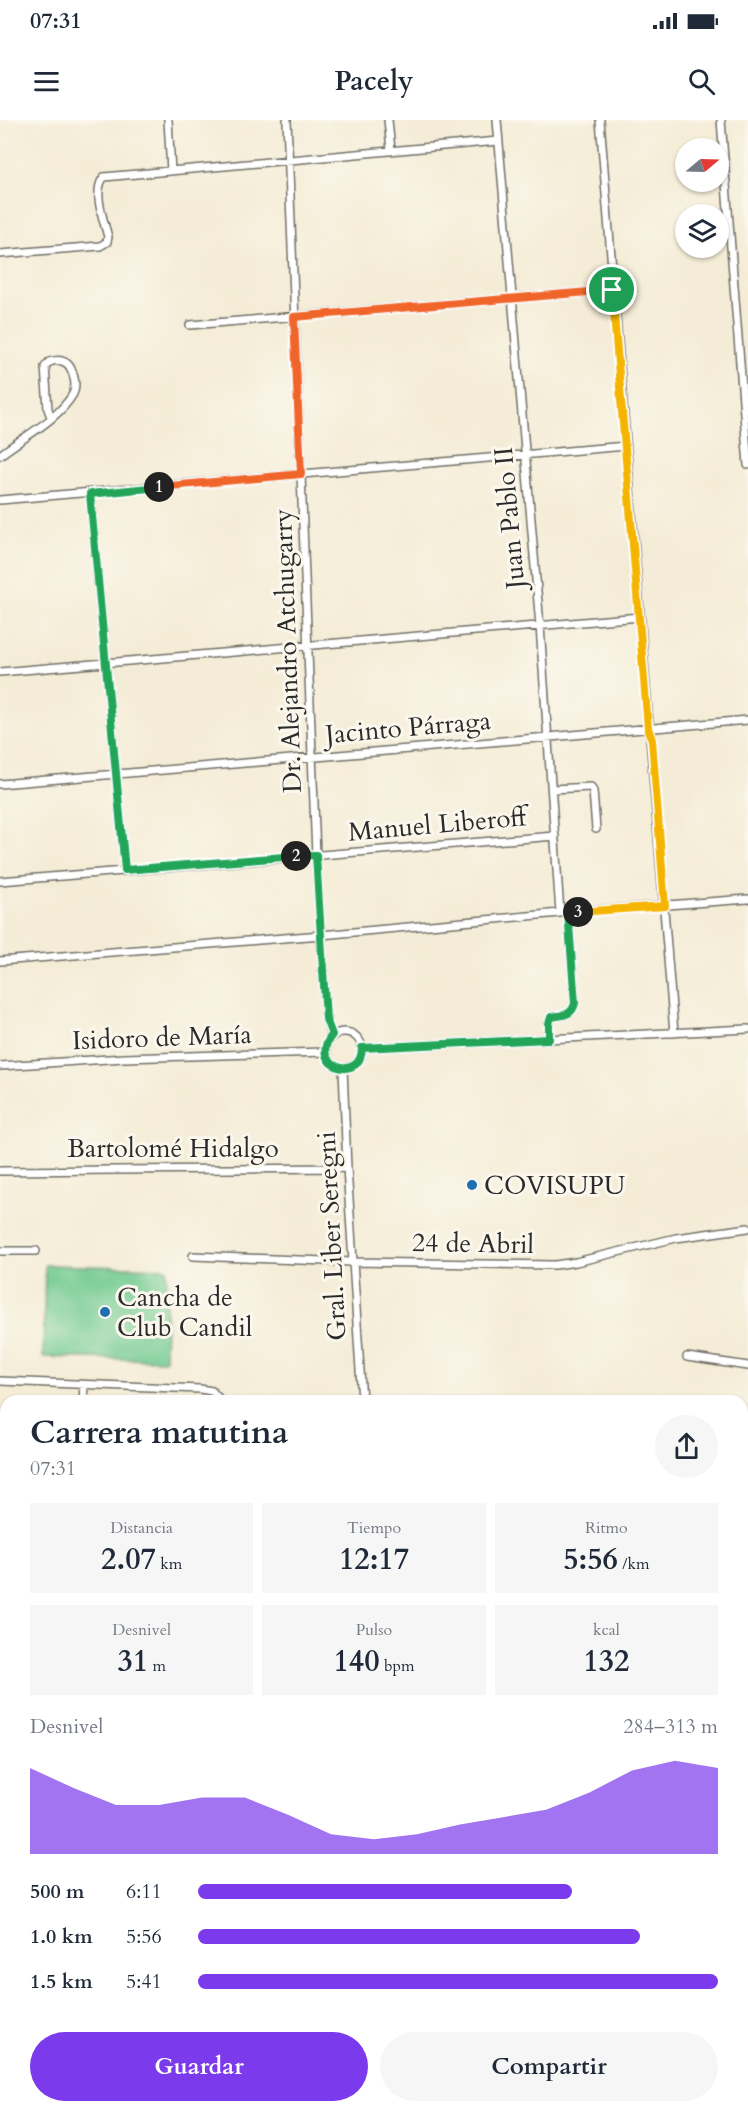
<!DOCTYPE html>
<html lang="es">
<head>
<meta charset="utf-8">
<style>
  :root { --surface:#fff; --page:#f6f6f7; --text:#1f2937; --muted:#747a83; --accent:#7c3aed }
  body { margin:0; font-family:Cardo,serif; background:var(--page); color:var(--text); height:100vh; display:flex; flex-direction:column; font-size:22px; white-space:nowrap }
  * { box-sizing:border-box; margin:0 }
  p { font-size:20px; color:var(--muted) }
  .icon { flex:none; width:33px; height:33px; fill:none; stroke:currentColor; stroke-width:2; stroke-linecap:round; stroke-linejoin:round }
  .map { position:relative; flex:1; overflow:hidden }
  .drawer { position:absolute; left:0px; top:1275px; width:748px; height:718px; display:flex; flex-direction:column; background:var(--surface); border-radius:18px 18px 0 0; box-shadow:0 2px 4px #0004 }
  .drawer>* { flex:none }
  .needle { width:39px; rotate:71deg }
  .buttons { position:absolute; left:675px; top:18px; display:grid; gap:12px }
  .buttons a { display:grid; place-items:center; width:54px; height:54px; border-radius:50%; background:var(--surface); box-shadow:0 2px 4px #0004; font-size:30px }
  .pin { position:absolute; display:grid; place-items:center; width:51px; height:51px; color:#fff; margin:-26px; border:3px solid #fff; border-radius:50%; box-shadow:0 2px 6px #0007 }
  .km { position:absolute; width:30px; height:30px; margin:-15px; border-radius:50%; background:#222; color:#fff; font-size:16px; line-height:30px; text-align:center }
  .round { display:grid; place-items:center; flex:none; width:63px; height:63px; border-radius:32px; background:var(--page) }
  .head { display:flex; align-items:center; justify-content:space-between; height:102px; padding:0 30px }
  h1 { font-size:33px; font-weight:800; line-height:45px }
  .stats { display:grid; grid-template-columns:repeat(3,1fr); gap:9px; height:102px; padding:6px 30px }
  .stats div { display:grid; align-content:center; border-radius:0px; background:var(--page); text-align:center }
  .stats b { font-size:30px; font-weight:800 }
  .stats small { font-size:16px; font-weight:400 }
  .stats p { font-size:16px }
  .chart { height:168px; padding:12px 30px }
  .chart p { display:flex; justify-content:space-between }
  .chart svg { width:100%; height:108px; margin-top:6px; fill:var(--accent); opacity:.7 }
  .primary-button { display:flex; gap:12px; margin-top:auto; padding:12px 30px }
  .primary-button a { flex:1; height:69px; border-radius:36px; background:var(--accent); color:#fff; font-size:24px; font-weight:800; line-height:69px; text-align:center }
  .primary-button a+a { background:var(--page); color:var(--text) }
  ul { padding:0 30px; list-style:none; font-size:20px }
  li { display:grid; grid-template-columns:96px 72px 1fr; align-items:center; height:45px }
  li i { height:15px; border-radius:8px; background:var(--accent) }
  .status { display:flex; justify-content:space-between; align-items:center; height:42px; padding:0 30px; background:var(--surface); direction:ltr }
  .status svg { height:16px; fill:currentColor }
  header { display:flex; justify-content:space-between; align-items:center; height:78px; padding:0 30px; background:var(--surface); font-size:27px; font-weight:800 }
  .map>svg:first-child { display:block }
</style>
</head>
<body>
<div class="status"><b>07:31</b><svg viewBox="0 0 49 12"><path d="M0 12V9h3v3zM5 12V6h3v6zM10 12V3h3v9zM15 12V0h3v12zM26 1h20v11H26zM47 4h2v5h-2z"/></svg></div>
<header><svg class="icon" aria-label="menu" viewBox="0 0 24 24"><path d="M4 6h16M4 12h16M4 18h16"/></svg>Pacely<svg class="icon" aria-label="search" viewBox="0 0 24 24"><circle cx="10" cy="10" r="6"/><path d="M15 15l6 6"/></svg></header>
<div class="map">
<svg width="748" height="1993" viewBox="0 0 748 1993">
  <rect width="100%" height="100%" fill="#fbf7ec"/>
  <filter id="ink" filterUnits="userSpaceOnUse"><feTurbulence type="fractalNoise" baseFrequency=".0167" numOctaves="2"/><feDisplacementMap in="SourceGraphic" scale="12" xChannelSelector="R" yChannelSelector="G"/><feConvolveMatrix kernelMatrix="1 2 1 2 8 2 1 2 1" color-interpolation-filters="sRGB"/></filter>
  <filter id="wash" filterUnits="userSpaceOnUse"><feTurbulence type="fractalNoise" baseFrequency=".008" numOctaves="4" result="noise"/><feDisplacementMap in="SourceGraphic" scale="24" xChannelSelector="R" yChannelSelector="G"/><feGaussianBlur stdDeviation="1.35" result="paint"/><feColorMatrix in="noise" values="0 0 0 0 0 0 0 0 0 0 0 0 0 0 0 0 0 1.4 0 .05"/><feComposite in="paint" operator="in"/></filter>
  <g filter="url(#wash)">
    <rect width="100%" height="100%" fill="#f4ecd6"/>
    <path fill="#71ca90" stroke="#4e7a5e" stroke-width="1.5" d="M45 1145 167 1148 165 1240 43 1237Z
      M743 1494 748 1496V1591L743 1589Z"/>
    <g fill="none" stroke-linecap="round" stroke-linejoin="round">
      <path stroke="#58bbd6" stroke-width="2" d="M0 1527 6 1528"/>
    </g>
  </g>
  <g filter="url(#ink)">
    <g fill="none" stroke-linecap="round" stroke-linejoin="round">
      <defs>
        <path id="street" d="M168 0 171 51
          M287 0 316 735 326 899 331 915
          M388 0 391 30
          M497 0 540 506 560 793
          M600 0 674 913
          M721 0 748 345
          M0 134 100 126 107 122 108 117C104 101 92 71 104 57L498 21
          M190 205 613 170
          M0 335C23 317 58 300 73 274 77 266 74 254 70 247 65 239 57 240 49 242L45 247 48 289 51 297
          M90 374 125 750
          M0 380 626 326
          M0 552 640 497
          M0 664 748 600
          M552 669 591 667 593 671 596 709
          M0 761 555 716
          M0 841 321 815 560 793 748 779
          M326 930a18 18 0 1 1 36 0a18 18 0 1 1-36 0Z
          M549 919V904L551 897C563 895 572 896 575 883L568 792
          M362 928 748 909
          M0 946 124 938 325 932
          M343 948 347 1048 362 1281
          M0 1051 347 1048
          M0 1131H36
          M193 1136 352 1142 555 1145 576 1142 676 1118 748 1108
          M687 1237 748 1246
          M0 1261 200 1269 212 1271 221 1281
          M83 1281 84 1265
          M742 1351 748 1353
          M0 1357 6 1361
          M742 1472 748 1473
          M742 1631H748
          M742 1708 748 1702
          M0 1725H6
          M742 1759 748 1752
          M742 1800 748 1802
          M0 1816 6 1819
          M742 1846 748 1848
          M0 1956 6 1959
          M65 1988 76 1993
          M360 1988 371 1993
          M651 1988 663 1993
          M671 1988 672 1993
          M700 1988V1993
          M289 1993 291 1988
          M422 1993 425 1988
          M558 1993 561 1988"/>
        <path id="secondary" d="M742 1729 748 1723
          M0 1892 6 1879
          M688 1988V1993
          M157 1993 159 1988"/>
      </defs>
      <use href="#street" stroke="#716f67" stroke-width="10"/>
      <use href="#secondary" stroke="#716f67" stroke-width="12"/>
      <use href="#street" stroke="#fff" stroke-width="7"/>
      <use href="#secondary" stroke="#f9e7c3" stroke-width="9"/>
      <defs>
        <path id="rail" d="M0 1373 6 1377
          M742 1823 748 1825"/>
      </defs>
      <use href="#rail" stroke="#2b2b2b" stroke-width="4.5"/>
      <use href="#rail" stroke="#fbf7ec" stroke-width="2" stroke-dasharray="7" stroke-linecap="butt"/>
    </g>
  </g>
  <g fill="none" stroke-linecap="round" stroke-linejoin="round" filter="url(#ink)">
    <defs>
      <path id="split-1" d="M159 367 301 354 294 197 612 170"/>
      <path id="split-2" d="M159 367 90 374 125 750 296 736"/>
      <path id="split-3" d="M296 736 316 735 326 899 332 915C307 945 361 965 362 928L549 919V904L551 897C563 895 572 896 575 883L568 792H578"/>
      <path id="split-4" d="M578 792 665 786 652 620 648 608 612 170"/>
    </defs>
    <use href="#split-1" stroke="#fff" stroke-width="12"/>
    <use href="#split-2" stroke="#fff" stroke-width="12"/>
    <use href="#split-3" stroke="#fff" stroke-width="12"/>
    <use href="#split-4" stroke="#fff" stroke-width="12"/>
    <use href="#split-1" stroke="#f0652b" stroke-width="8"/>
    <use href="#split-2" stroke="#22a559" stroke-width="8"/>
    <use href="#split-3" stroke="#22a559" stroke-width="8"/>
    <use href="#split-4" stroke="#f5b400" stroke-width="8"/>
  </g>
  <g fill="#1f6fb2" stroke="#fbf7ec" stroke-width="2">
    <circle cx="472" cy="1065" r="6"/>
    <circle cx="105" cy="1192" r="6"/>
  </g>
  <g text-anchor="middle" stroke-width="6" stroke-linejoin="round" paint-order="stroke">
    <g font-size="26" fill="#2b2b2b" stroke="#fbf7ec">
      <text transform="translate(509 398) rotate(-95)" y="9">Juan Pablo II</text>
      <text transform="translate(287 531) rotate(-92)" y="9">Dr. Alejandro Atchugarry</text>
      <text transform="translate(408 607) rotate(-5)" y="9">Jacinto Párraga</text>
      <text transform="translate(437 704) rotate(-5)" y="9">Manuel Liberoff</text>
      <text transform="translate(162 917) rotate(-2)" y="9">Isidoro de María</text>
      <text x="173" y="1037">Bartolomé Hidalgo</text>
      <text transform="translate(331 1116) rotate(-93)" y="9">Gral. Liber Seregni</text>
      <text transform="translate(473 1123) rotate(1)" y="9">24 de Abril</text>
    </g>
    <g font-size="26" fill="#2b2b2b" stroke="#fbf7ec" text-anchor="start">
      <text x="484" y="1074">COVISUPU</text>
      <text x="117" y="1186">Cancha de<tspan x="117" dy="30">Club Candil</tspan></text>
    </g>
  </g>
</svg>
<div class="buttons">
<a><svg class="needle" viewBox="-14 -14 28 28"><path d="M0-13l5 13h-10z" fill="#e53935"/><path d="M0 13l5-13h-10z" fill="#747a83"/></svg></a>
<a><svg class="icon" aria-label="layers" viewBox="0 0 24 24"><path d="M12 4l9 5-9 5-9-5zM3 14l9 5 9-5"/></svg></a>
</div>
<div class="pin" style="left:612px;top:170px;background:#1e9e55"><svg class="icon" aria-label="arrive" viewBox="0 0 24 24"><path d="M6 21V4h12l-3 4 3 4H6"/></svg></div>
<b class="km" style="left:159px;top:367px">1</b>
<b class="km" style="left:296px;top:736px">2</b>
<b class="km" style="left:578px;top:792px">3</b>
<section class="drawer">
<div class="head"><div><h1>Carrera matutina</h1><p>07:31</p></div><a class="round"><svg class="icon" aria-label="share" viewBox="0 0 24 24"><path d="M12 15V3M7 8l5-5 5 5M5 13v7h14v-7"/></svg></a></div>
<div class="stats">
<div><p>Distancia</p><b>2.07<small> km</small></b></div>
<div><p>Tiempo</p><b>12:17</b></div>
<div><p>Ritmo</p><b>5:56<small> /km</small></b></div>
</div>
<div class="stats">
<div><p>Desnivel</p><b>31<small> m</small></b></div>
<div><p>Pulso</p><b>140<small> bpm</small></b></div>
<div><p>kcal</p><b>132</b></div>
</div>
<div class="chart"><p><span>Desnivel</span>284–313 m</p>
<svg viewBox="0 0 160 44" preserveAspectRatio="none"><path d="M0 44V9L10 17L20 24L30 24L40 21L50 21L60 28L70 36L80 38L90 36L100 32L110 29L120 26L130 19L140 10L150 6L160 9V44z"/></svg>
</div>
<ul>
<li><b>500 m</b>6:11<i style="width:72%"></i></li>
<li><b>1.0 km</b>5:56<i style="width:85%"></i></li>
<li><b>1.5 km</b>5:41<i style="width:100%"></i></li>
</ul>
<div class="primary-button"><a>Guardar</a><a>Compartir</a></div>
</section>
</div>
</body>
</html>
